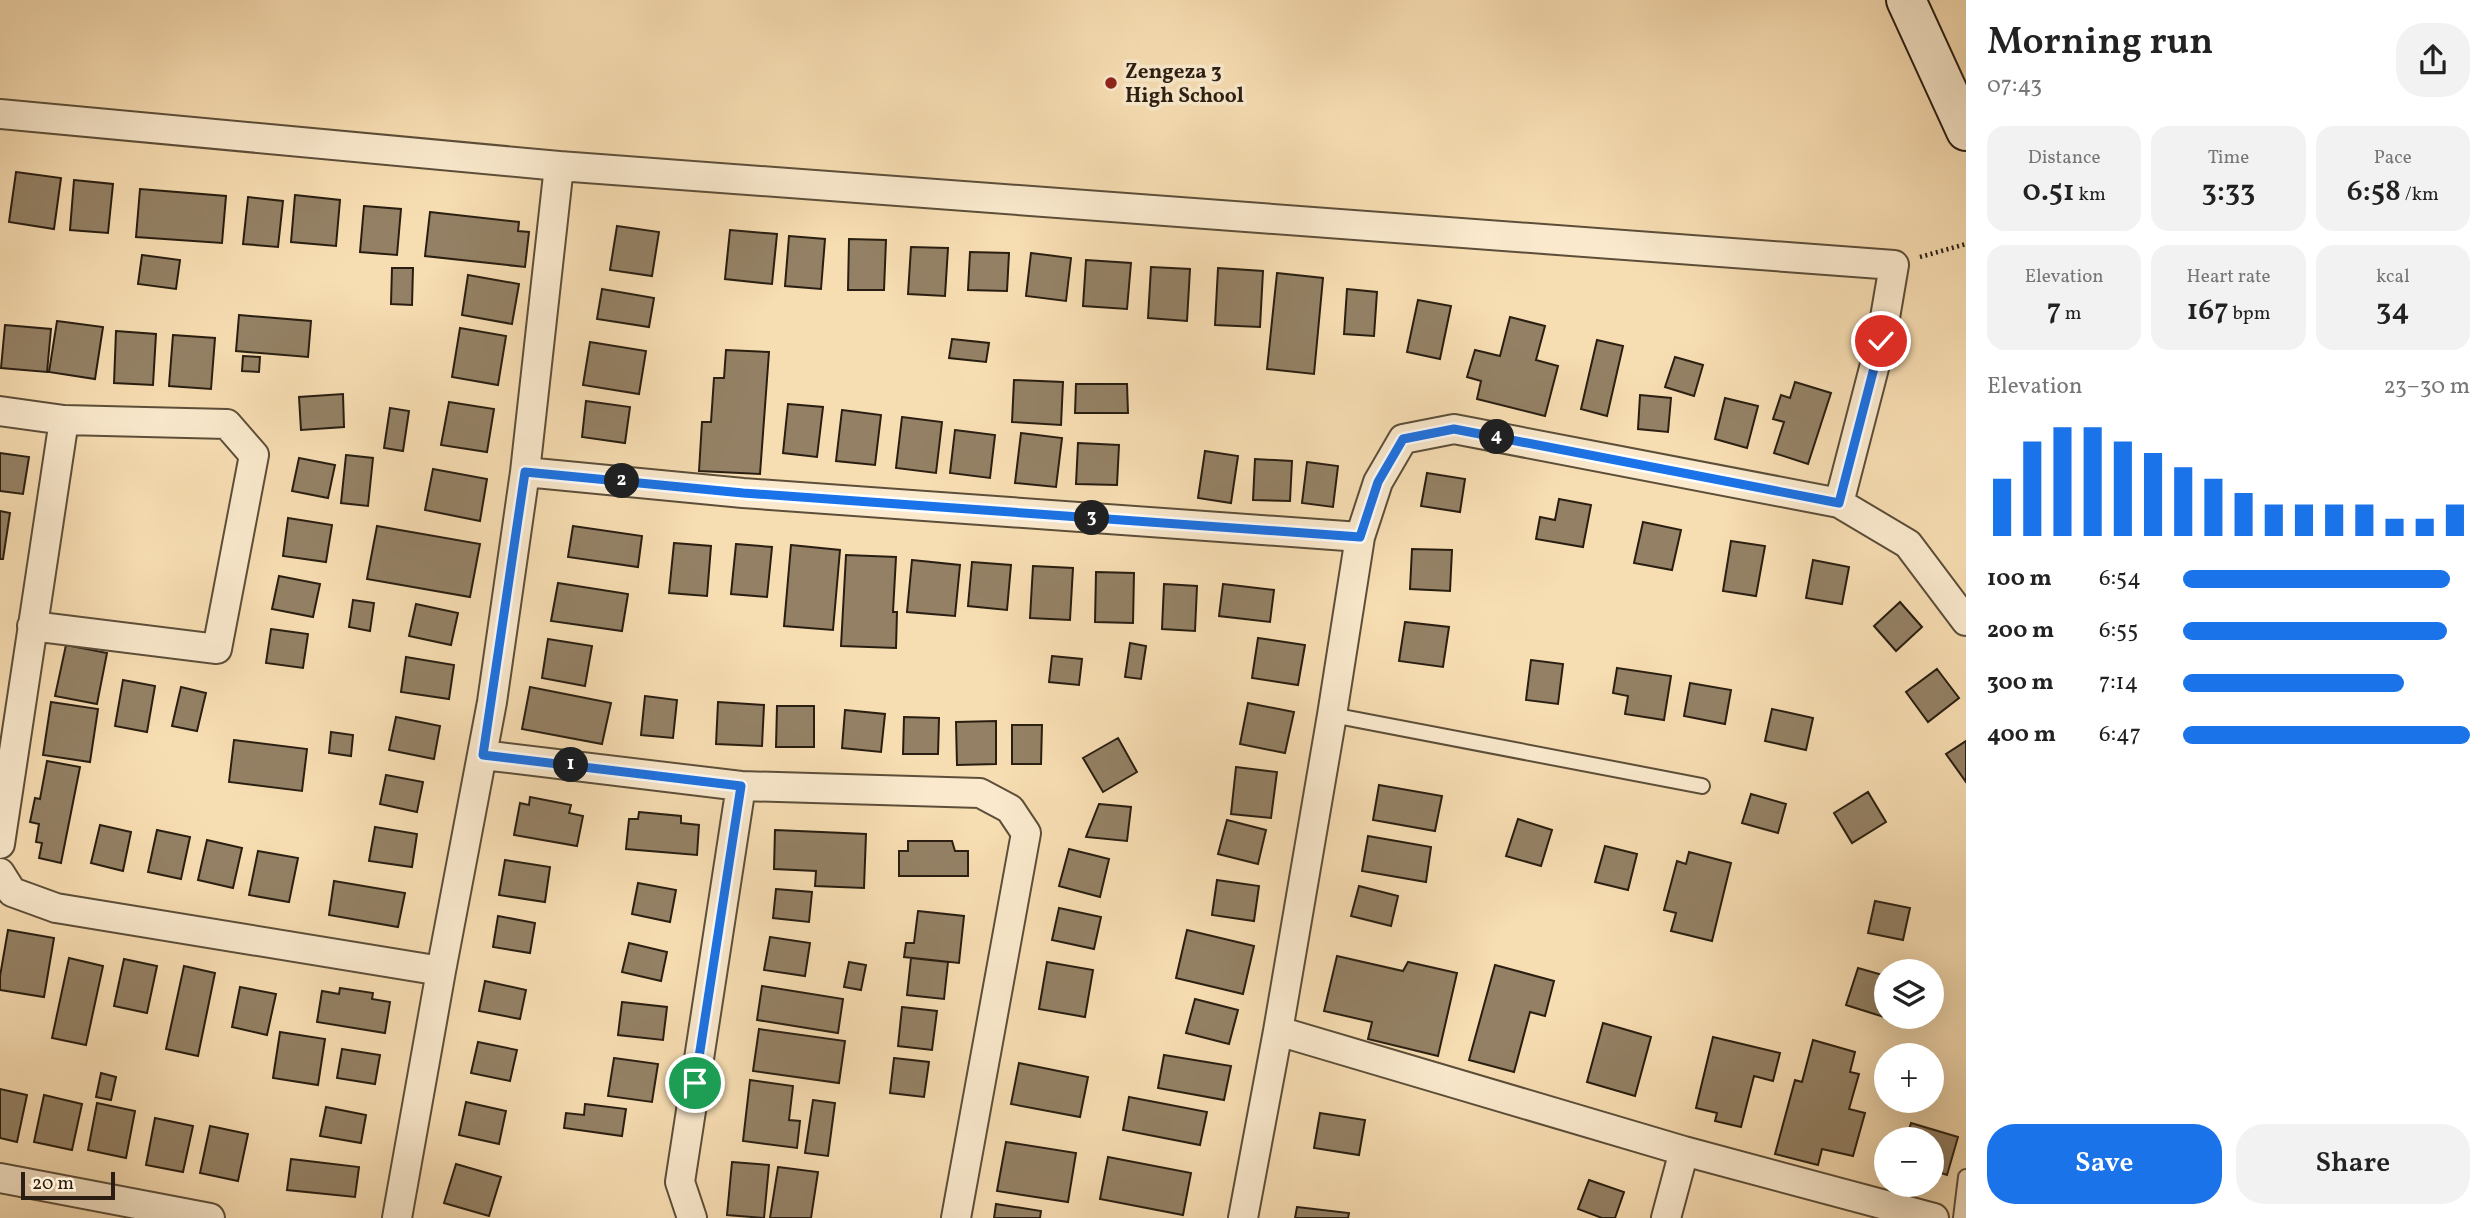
<!DOCTYPE html>
<html lang="en">
<head>
<meta charset="utf-8">
<style>
  :root { --surface:#fff; --page:#f2f2f2; --text:#222; --muted:#767676; --accent:#1a73e8 }
  body { margin:0; font-family:Vollkorn,serif; background:var(--page); color:var(--text); height:100vh; display:flex; flex-direction:column; font-size:26px; white-space:nowrap }
  * { box-sizing:border-box; margin:0 }
  p { font-size:23px; color:var(--muted) }
  .icon { flex:none; width:38px; height:38px; fill:none; stroke:currentColor; stroke-width:2; stroke-linecap:round; stroke-linejoin:round }
  .map { position:relative; flex:1; overflow:hidden }
  .drawer { display:flex; flex-direction:column; background:var(--surface); width:525px }
  .drawer>* { flex:none }
  .buttons { position:absolute; left:1874px; top:959px; display:grid; gap:14px }
  .buttons a { display:grid; place-items:center; width:70px; height:70px; border-radius:50%; background:var(--surface); box-shadow:0 7px 28px #0002; font-size:35px }
  .scale { position:absolute; left:21px; bottom:18px; width:94px; box-sizing:border-box; padding-left:7px; border:4px solid #291e11; border-top:0; font-size:19px; line-height:24px; white-space:nowrap; color:#291e11; -webkit-text-stroke:5px #fae9cd; paint-order:stroke }
  .pin { position:absolute; display:grid; place-items:center; width:60px; height:60px; color:#fff; margin:-30px; border:4px solid #fff; border-radius:50%; box-shadow:0 2px 7px #0007 }
  .km { position:absolute; width:35px; height:35px; margin:-18px; border-radius:50%; background:#222; color:#fff; font-size:19px; line-height:35px; text-align:center }
  .round { display:grid; place-items:center; flex:none; width:74px; height:74px; border-radius:28px; background:var(--page) }
  .head { display:flex; align-items:center; justify-content:space-between; height:119px; padding:0 21px }
  h1 { font-size:38px; font-weight:600; line-height:52px }
  .stats { display:grid; grid-template-columns:repeat(3,1fr); gap:10px; height:119px; padding:7px 21px }
  .stats div { display:grid; align-content:center; border-radius:18px; background:var(--page); text-align:center }
  .stats b { font-size:30px; font-weight:600 }
  .stats small { font-size:19px; font-weight:400 }
  .stats p { font-size:19px }
  .chart { height:196px; padding:14px 21px }
  .chart p { display:flex; justify-content:space-between }
  .chart svg { width:100%; height:126px; margin-top:7px; stroke:var(--accent); stroke-width:6 }
  .cta { display:flex; gap:14px; margin-top:auto; padding:14px 21px }
  .cta a { flex:1; height:80px; border-radius:28px; background:var(--accent); color:#fff; font-size:28px; font-weight:600; line-height:80px; text-align:center }
  .cta a+a { background:var(--page); color:var(--text) }
  ul { padding:0 21px; list-style:none; font-size:23px }
  li { display:grid; grid-template-columns:112px 84px 1fr; align-items:center; height:52px }
  li i { height:18px; border-radius:9px; background:var(--accent) }
  main { display:flex; flex:1; min-height:0 }
  .map>svg:first-child { display:block }
</style>
</head>
<body>
<main>
<div class="map">
<svg width="1966" height="1218" viewBox="0 0 1966 1218">
  <rect width="100%" height="100%" fill="#f7ddb2"/>
  <filter id="stains"><feTurbulence type="fractalNoise" baseFrequency=".00286" numOctaves="4"/><feColorMatrix values="0 0 0 0 .2 0 0 0 0 .09 0 0 0 0 .02 0 0 0 .5 -.17"/></filter>
  <radialGradient id="worn" r=".72"><stop offset=".6" stop-color="#630" stop-opacity="0"/><stop offset="1" stop-color="#630" stop-opacity=".3"/></radialGradient>
  <path fill="#948165" stroke="#291e11" stroke-width="2" d="M16 172 61 178 54 229 9 222Z
    M74 180 113 184 108 233 70 230Z
    M140 189 226 196 222 243 136 237Z
    M295 195 340 200 336 246 291 242Z
    M248 197 283 201 278 247 243 244Z
    M364 206 401 209 397 255 360 252Z
    M430 212 519 222 518 231 529 232 525 267 425 256Z
    M617 226 659 232 652 276 610 270Z
    M730 230 777 234 772 284 725 279Z
    M789 236 825 239 821 289 785 286Z
    M849 239 886 240 884 290H848Z
    M911 247 948 248 945 296 908 294Z
    M970 252 1009 253 1007 291 968 290Z
    M1031 253 1071 258 1066 301 1026 296Z
    M142 255 180 260 176 289 138 284Z
    M1086 260 1131 263 1127 309 1083 306Z
    M1151 267 1190 269 1187 321 1148 318Z
    M392 268H413L412 305 391 304Z
    M1218 268 1263 271 1260 327 1215 325Z
    M1277 273 1323 278 1314 374 1267 369Z
    M468 275 519 284 512 324 462 315Z
    M602 289 654 298 649 327 597 319Z
    M1347 289 1377 292 1374 336 1344 334Z
    M1418 300 1451 306 1440 359 1407 352Z
    M239 315 311 321 308 357 236 351Z
    M1510 317 1545 326 1536 360 1558 366 1545 416 1477 399 1481 381 1467 377 1475 350 1500 356Z
    M57 321 103 327 95 379 49 372Z
    M5 325 51 329 47 372 1 368Z
    M460 328 506 336 498 385 452 377Z
    M116 331 156 334 153 385 114 383Z
    M173 335 215 338 211 389 169 386Z
    M952 339 989 343 986 362 949 358Z
    M1597 340 1623 346 1607 416 1581 409Z
    M590 342 646 351 639 394 583 385Z
    M726 350 769 352 760 474 699 471 702 422H711L714 378H724Z
    M243 356 260 357 259 372 242 371Z
    M1675 357 1703 365 1694 396 1665 387Z
    M1014 380 1063 382 1061 425 1012 422Z
    M1795 382 1831 393 1808 464 1774 453 1784 422 1773 419 1781 395 1790 398Z
    M1076 384H1127L1128 413H1075Z
    M343 394 344 427 301 430 299 397Z
    M1640 395 1671 398 1668 432 1638 429Z
    M1725 398 1758 406 1747 448 1715 439Z
    M586 401 630 407 625 443 582 437Z
    M449 402 494 409 487 452 441 445Z
    M788 404 823 407 817 457 783 453Z
    M390 408 409 411 403 451 384 448Z
    M842 410 881 415 875 465 836 461Z
    M902 417 942 422 936 473 896 468Z
    M955 430 995 435 990 478 950 473Z
    M1021 433 1062 438 1056 487 1015 483Z
    M1078 443 1119 445 1117 485 1076 484Z
    M1205 451 1238 456 1231 503 1198 498Z
    M0 453 29 457 23 494 0 491Z
    M346 455 373 458 368 506 341 503Z
    M299 458 335 465 328 498 292 491Z
    M1255 459 1292 461 1290 501 1253 500Z
    M1307 462 1338 466 1333 507 1302 503Z
    M433 469 487 479 480 521 425 510Z
    M1427 473 1465 479 1460 512 1421 506Z
    M1559 499 1591 505 1583 547 1536 539 1540 517 1555 520Z
    M0 511 10 513 3 559H0Z
    M288 518 332 525 326 562 283 556Z
    M1643 522 1681 530 1672 570 1634 563Z
    M377 526 480 544 470 597 367 579Z
    M573 526 642 536 638 567 568 557Z
    M1731 541 1765 546 1756 596 1723 591Z
    M674 543 711 546 707 596 669 593Z
    M736 544 772 547 767 597 731 594Z
    M791 545 840 550 833 630 784 626Z
    M1412 549 1452 550 1450 591 1410 589Z
    M846 555 896 557 893 612H897L896 648 841 646Z
    M912 560 960 565 955 616 907 612Z
    M1813 560 1849 567 1842 604 1806 598Z
    M972 562 1011 565 1007 610 968 606Z
    M1033 566 1073 568 1070 620 1030 618Z
    M1096 572 1134 573 1133 623 1095 622Z
    M279 576 320 584 313 617 272 609Z
    M558 583 628 594 622 631 551 621Z
    M1164 584 1197 586 1195 631 1162 629Z
    M1223 584 1274 590 1270 622 1219 616Z
    M353 600 374 603 370 631 349 627Z
    M1900 602 1922 627 1896 651 1874 626Z
    M416 604 458 613 451 645 409 636Z
    M1405 622 1449 627 1443 667 1399 661Z
    M271 629 308 634 303 668 266 663Z
    M1258 638 1305 645 1298 685 1252 678Z
    M548 639 592 646 585 686 542 678Z
    M1130 643 1146 646 1141 679 1125 677Z
    M66 645 107 653 97 704 55 696Z
    M1052 656 1082 659 1079 685 1049 682Z
    M406 657 454 665 449 699 401 692Z
    M1531 660 1563 664 1558 704 1526 700Z
    M1617 668 1671 676 1664 720 1625 714 1628 696 1613 693Z
    M1937 669 1959 698 1928 722 1906 692Z
    M123 680 155 686 147 732 115 726Z
    M1690 683 1731 690 1725 724 1684 716Z
    M181 687 206 693 197 731 172 726Z
    M530 687 611 703 602 744 522 729Z
    M645 696 677 700 673 738 641 735Z
    M51 702 98 709 90 762 43 755Z
    M718 702 764 705 762 746 716 744Z
    M1248 703 1294 712 1285 753 1240 744Z
    M777 706H814V747H776Z
    M1772 709 1813 718 1806 750 1765 741Z
    M845 710 885 714 881 752 842 748Z
    M396 717 440 726 434 759 389 750Z
    M904 717 939 718 938 754H903Z
    M996 721V764L957 765 956 722Z
    M1012 725H1042L1041 764H1012Z
    M331 732 353 735 351 756 329 753Z
    M1118 738 1137 772 1103 792 1083 758Z
    M234 740 307 749 302 791 229 782Z
    M1966 741V782L1946 754Z
    M47 761 80 767 61 863 39 858 42 843 36 842 39 824 30 822 35 798 40 799Z
    M1236 767 1277 772 1271 818 1231 814Z
    M386 775 423 782 417 812 380 804Z
    M1379 785 1442 796 1435 831 1373 820Z
    M1868 792 1886 822 1852 843 1834 813Z
    M1751 794 1786 804 1778 833 1742 823Z
    M530 797 571 805 569 813 583 816 577 846 514 835 520 803 529 805Z
    M1099 804 1131 807 1127 841 1086 837Z
    M639 812 681 816V823L699 825 697 855 626 849 629 819H638Z
    M1518 819 1552 830 1541 866 1506 856Z
    M1227 820 1266 830 1258 864 1218 854Z
    M100 825 131 832 123 871 91 863Z
    M375 827 417 834 412 867 369 861Z
    M157 830 190 837 181 879 148 872Z
    M775 830 866 834 864 888 815 886 816 871 774 869Z
    M1368 836 1431 847 1426 882 1362 871Z
    M207 840 242 848 233 888 198 880Z
    M908 841H952L955 851H968V876H899V851H908Z
    M1605 846 1637 854 1628 890 1595 882Z
    M1069 849 1109 859 1100 897 1059 886Z
    M258 851 298 858 289 902 249 895Z
    M1689 852 1731 863 1712 941 1671 931 1676 913 1664 910 1677 861 1686 864Z
    M505 860 550 867 545 902 499 895Z
    M1217 880 1259 886 1254 921 1212 915Z
    M334 881 405 893 398 927 329 915Z
    M638 883 676 890 670 922 632 914Z
    M1359 886 1398 896 1391 926 1351 916Z
    M776 889 812 892 809 922 773 918Z
    M1875 901 1910 908 1903 940 1868 933Z
    M1059 908 1101 917 1094 949 1052 940Z
    M918 911 964 916 959 963 904 957 906 943H914Z
    M498 916 535 923 530 953 493 947Z
    M8 930 54 938 44 997 0 990V976Z
    M1187 930 1254 946 1243 994 1176 978Z
    M770 937 810 943 805 976 764 970Z
    M629 943 667 952 661 981 622 972Z
    M1337 956 1403 971 1408 962 1457 973 1438 1056 1368 1039 1372 1022 1324 1011Z
    M69 958 103 966 86 1045 52 1038Z
    M911 958 948 962 944 999 907 995Z
    M124 959 157 966 147 1013 114 1006Z
    M849 962 866 965 861 990 844 987Z
    M1047 962 1093 970 1085 1017 1039 1009Z
    M1495 965 1554 981 1545 1016 1530 1012 1514 1072 1469 1060Z
    M184 966 215 973 198 1056 166 1049Z
    M1858 968 1886 976V1008L1884 1017 1846 1005Z
    M485 981 526 990 520 1019 479 1011Z
    M762 986 843 999 838 1033 757 1020Z
    M240 987 276 994 267 1035 232 1027Z
    M340 988 373 993 372 999 390 1002 385 1033 317 1022 322 991 339 994Z
    M1195 999 1238 1010 1229 1044 1186 1033Z
    M622 1002 667 1007 663 1040 618 1035Z
    M902 1007 937 1011 932 1050 898 1046Z
    M1603 1023 1651 1037 1635 1096 1587 1082Z
    M759 1029 845 1041 839 1083 753 1071Z
    M280 1032 325 1039 318 1085 273 1078Z
    M1713 1037 1780 1053 1773 1081 1754 1076 1741 1127 1715 1121 1717 1113 1696 1108Z
    M1813 1040 1855 1052 1850 1072 1859 1074 1849 1109 1865 1113 1853 1156 1822 1149 1818 1165 1775 1154 1795 1080 1802 1082Z
    M478 1042 517 1050 510 1081 471 1073Z
    M342 1049 380 1055 375 1084 337 1078Z
    M1164 1055 1231 1066 1224 1100 1158 1088Z
    M614 1058 658 1064 652 1102 608 1096Z
    M894 1058 929 1062 924 1097 890 1093Z
    M1019 1063 1088 1077 1080 1117 1011 1104Z
    M101 1073 116 1077 111 1100 96 1097Z
    M750 1080 793 1086 789 1120 800 1121 797 1148 743 1141Z
    M0 1089 27 1095 17 1142 0 1138Z
    M44 1095 82 1104 72 1150 34 1142Z
    M1129 1097 1207 1112 1200 1145 1123 1130Z
    M813 1100 835 1103 828 1156 805 1153Z
    M466 1102 506 1111 499 1144 459 1135Z
    M97 1103 135 1111 126 1158 88 1150Z
    M585 1104 626 1109 622 1136 564 1128 566 1113 584 1115Z
    M326 1107 366 1115 361 1143 320 1136Z
    M1320 1113 1365 1120 1359 1155 1314 1148Z
    M155 1118 193 1126 183 1172 146 1165Z
    M1911 1123 1958 1137 1947 1175 1932 1170V1139H1906Z
    M210 1126 248 1134 238 1181 200 1173Z
    M1006 1142 1076 1153 1068 1202 997 1191Z
    M1108 1157 1191 1173 1183 1215 1100 1199Z
    M291 1159 359 1167 355 1197 287 1190Z
    M732 1162 769 1165 764 1218 727 1215Z
    M456 1164 501 1177 489 1216 444 1203Z
    M778 1167 818 1172 811 1218H770Z
    M1589 1180 1624 1192 1615 1218H1602L1578 1209Z
    M996 1204 1041 1211 1040 1218H994Z
    M1297 1207 1349 1213 1348 1218H1295Z"/>
  <g fill="none" stroke-linecap="round" stroke-linejoin="round">
    <defs>
      <path id="lane" d="M1332 715 1702 786
        M1961 1218 1966 1177"/>
      <path id="street" d="M0 114 559 166 1894 265 1881 341 1839 503
        M0 411 64 420 227 424 254 455 217 649 32 626
        M525 472 743 493 1360 537
        M483 755 741 786 980 793 1010 809 1026 833 956 1218
        M0 844 64 420
        M0 873 12 892 56 908 441 971
        M1278 1031 1684 1151 1934 1218
        M0 1178 210 1218
        M397 1218 441 971 492 702 525 472 559 166
        M692 1218 680 1182 741 786
        M1243 1218 1278 1031 1332 715 1360 537 1378 482 1403 439 1454 429 1839 503 1908 544 1966 621
        M1666 1218 1684 1151"/>
      <path id="secondary" d="M1906 0 1966 131"/>
    </defs>
    <use href="#lane" stroke="#5c4e39" stroke-width="18"/>
    <use href="#street" stroke="#5c4e39" stroke-width="32"/>
    <use href="#secondary" stroke="#291e11" stroke-width="42"/>
    <path stroke="#291e11" stroke-width="4.5" stroke-dasharray="2 3.5" stroke-linecap="butt" d="M1920 257 1966 244"/>
    <use href="#lane" stroke="#fae9cd" stroke-width="14"/>
    <use href="#street" stroke="#fae9cd" stroke-width="28"/>
    <use href="#secondary" stroke="#fae9cd" stroke-width="38"/>
  </g>
  <g fill="none" stroke-linecap="round" stroke-linejoin="round">
    <defs>
      <path id="route" d="M695 1083 741 786 483 755 525 472 743 493 1360 537 1378 482 1403 439 1454 429 1839 503 1881 341"/>
    </defs>
    <use href="#route" stroke="#fff" stroke-width="14"/>
    <use href="#route" stroke="#1a73e8" stroke-width="9"/>
  </g>
  <circle fill="#8f2418" stroke="#fae9cd" stroke-width="2.5" cx="1111" cy="83" r="7"/>
  <g text-anchor="middle" stroke-width="7" stroke-linejoin="round" paint-order="stroke">
    <g font-size="21" font-weight="bold" fill="#291e11" stroke="#fae9cd" text-anchor="start">
      <text x="1125" y="78">Zengeza 3<tspan x="1125" dy="24">High School</tspan></text>
    </g>
  </g>
  <rect width="100%" height="100%" filter="url(#stains)"/>
  <rect width="100%" height="100%" fill="url(#worn)"/>
</svg>
<div class="buttons">
<a><svg class="icon" aria-label="layers" viewBox="0 0 24 24"><path d="M12 4l9 5-9 5-9-5zM3 14l9 5 9-5"/></svg></a>
<a>+</a>
<a>−</a>
</div>
<div class="scale">20 m</div>
<div class="pin" style="left:695px;top:1083px;background:#1e9e55"><svg class="icon" aria-label="arrive" viewBox="0 0 24 24"><path d="M6 21V4h12l-3 4 3 4H6"/></svg></div>
<div class="pin" style="left:1881px;top:341px;background:#d93025"><svg class="icon" aria-label="check" viewBox="0 0 24 24"><path d="M5 12l5 5 9-10"/></svg></div>
<b class="km" style="left:571px;top:765px">1</b>
<b class="km" style="left:622px;top:481px">2</b>
<b class="km" style="left:1092px;top:518px">3</b>
<b class="km" style="left:1497px;top:437px">4</b>
</div>
<section class="drawer">
<div class="head"><div><h1>Morning run</h1><p>07:43</p></div><a class="round"><svg class="icon" aria-label="share" viewBox="0 0 24 24"><path d="M12 15V3M7 8l5-5 5 5M5 13v7h14v-7"/></svg></a></div>
<div class="stats">
<div><p>Distance</p><b>0.51<small> km</small></b></div>
<div><p>Time</p><b>3:33</b></div>
<div><p>Pace</p><b>6:58<small> /km</small></b></div>
</div>
<div class="stats">
<div><p>Elevation</p><b>7<small> m</small></b></div>
<div><p>Heart rate</p><b>167<small> bpm</small></b></div>
<div><p>kcal</p><b>34</b></div>
</div>
<div class="chart"><p><span>Elevation</span>23–30 m</p>
<svg viewBox="0 0 160 44" preserveAspectRatio="none"><path d="M5 44V24M15 44V11M25 44V6M35 44V6M45 44V11M55 44V15M65 44V20M75 44V24M85 44V29M95 44V33M105 44V33M115 44V33M125 44V33M135 44V38M145 44V38M155 44V33"/></svg>
</div>
<ul>
<li><b>100 m</b>6:54<i style="width:93%"></i></li>
<li><b>200 m</b>6:55<i style="width:92%"></i></li>
<li><b>300 m</b>7:14<i style="width:77%"></i></li>
<li><b>400 m</b>6:47<i style="width:100%"></i></li>
</ul>
<div class="cta"><a>Save</a><a>Share</a></div>
</section>
</main>
</body>
</html>
